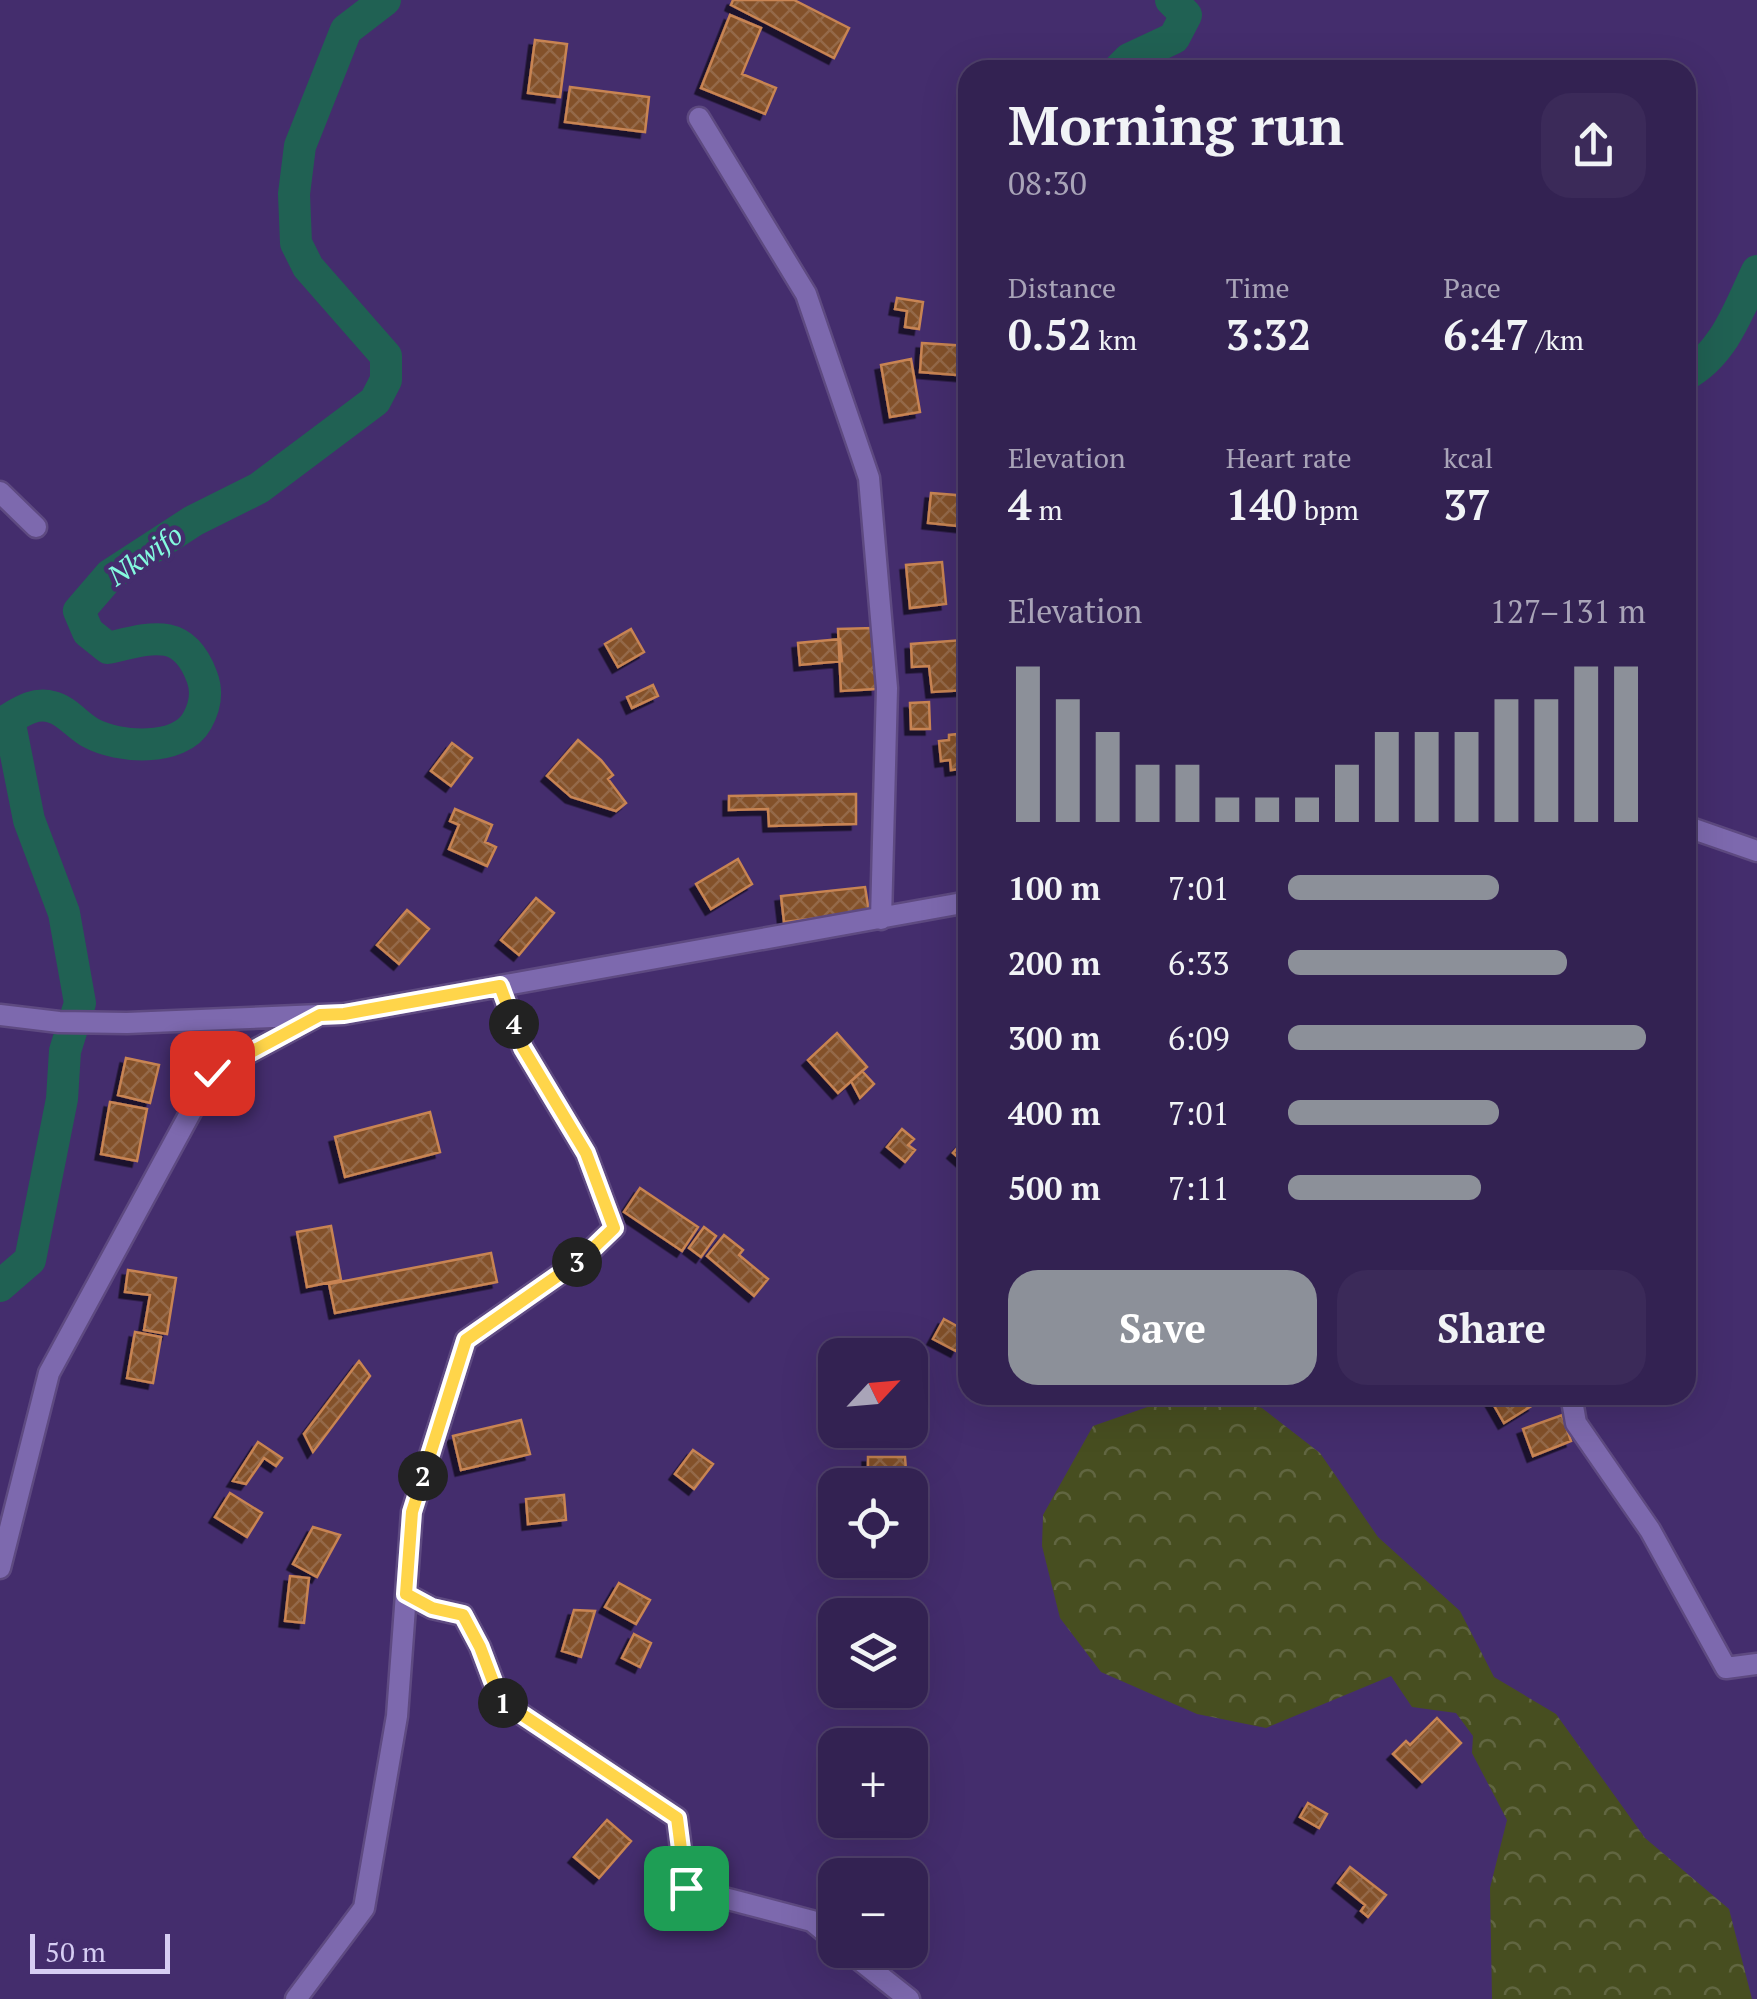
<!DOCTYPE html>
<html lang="en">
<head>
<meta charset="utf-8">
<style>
  :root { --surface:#332252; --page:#3b2a59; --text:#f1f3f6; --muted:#a9a4b8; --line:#4e3f69; --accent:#8c9099 }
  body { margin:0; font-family:"PT Serif",serif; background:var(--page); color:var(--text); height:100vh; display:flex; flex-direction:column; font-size:38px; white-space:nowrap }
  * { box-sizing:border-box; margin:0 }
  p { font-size:32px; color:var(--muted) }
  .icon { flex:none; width:55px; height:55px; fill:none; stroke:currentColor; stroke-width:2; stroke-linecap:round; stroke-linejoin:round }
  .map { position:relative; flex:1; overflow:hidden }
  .panel { position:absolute; left:958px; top:60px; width:738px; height:1345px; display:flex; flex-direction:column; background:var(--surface); border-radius:30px; box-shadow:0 10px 40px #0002,0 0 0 2px var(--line) }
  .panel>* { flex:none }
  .needle { width:65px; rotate:64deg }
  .tools { position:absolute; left:818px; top:1338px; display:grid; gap:20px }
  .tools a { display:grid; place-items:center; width:110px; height:110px; border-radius:20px; background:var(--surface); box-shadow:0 10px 40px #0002,0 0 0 2px var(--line); font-size:50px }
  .scale { position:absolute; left:30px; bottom:25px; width:140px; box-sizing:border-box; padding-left:10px; border:5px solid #d6cdf3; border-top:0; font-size:28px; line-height:35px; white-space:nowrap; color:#d6cdf3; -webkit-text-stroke:8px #442d6d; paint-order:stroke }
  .pin { position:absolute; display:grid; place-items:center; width:85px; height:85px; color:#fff; margin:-42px; border-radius:20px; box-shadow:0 5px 15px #0006 }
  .km { position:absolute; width:50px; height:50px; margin:-25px; border-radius:50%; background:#222; color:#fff; font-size:28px; line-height:50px; text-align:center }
  .round { display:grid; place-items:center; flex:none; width:105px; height:105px; border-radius:30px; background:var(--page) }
  .overview { display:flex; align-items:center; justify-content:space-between; height:170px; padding:0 50px }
  h1 { font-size:55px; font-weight:700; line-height:75px }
  .figures { display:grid; grid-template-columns:repeat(3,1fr); gap:15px; height:170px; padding:10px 50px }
  .figures div { display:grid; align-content:center }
  .figures b { font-size:42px; font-weight:700 }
  .figures small { font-size:28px; font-weight:400 }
  .figures p { font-size:28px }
  .chart { height:280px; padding:20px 50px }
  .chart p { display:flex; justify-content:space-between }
  .chart svg { width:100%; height:180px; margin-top:10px; stroke:var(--accent); stroke-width:6 }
  .button { display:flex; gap:20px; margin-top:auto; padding:20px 50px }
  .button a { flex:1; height:115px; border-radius:30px; background:var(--accent); color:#fff; font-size:40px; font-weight:700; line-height:115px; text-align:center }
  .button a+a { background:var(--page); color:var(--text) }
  ul { padding:0 50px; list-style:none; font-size:32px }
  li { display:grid; grid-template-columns:160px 120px 1fr; align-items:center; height:75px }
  li i { height:25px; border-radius:12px; background:var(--accent) }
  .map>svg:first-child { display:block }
</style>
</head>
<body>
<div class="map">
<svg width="1757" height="1999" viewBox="0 0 1757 1999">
  <defs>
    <pattern id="forest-crowns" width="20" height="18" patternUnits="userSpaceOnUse" patternTransform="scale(2.5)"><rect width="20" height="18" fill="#474e20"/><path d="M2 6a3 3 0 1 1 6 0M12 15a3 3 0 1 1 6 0" fill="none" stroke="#616641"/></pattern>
    <pattern id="building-cross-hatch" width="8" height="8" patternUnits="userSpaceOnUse" patternTransform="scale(2.5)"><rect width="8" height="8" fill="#83512a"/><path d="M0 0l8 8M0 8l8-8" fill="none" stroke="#946949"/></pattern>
    <filter id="shadow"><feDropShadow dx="-5.5" dy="5.5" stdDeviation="0" flood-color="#0009"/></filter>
  </defs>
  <rect width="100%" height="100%" fill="#442d6d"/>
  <path fill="url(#forest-crowns)" d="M1182 1395H1215L1262 1408 1320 1453 1378 1537 1460 1611 1494 1677 1556 1714 1645 1838 1729 1909 1752 1999H1492L1490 1888 1507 1820 1472 1753 1473 1736 1456 1713 1412 1707 1391 1676 1266 1728 1197 1714 1101 1672 1060 1618 1042 1546 1043 1515 1093 1426Z"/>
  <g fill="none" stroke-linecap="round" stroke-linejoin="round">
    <path stroke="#206153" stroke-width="32" d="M1118 70 1129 59 1174 38 1186 15 1171 0
      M1685 375C1724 354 1739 309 1757 271
      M0 1286 30 1260 62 1099 65 1051 80 1003 64 913 29 820 9 719C22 711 36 702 52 707 66 710 78 726 91 733 118 748 180 752 197 721 205 707 208 693 202 677 183 626 151 638 108 648L88 632 79 611 110 575 193 521 259 488 375 401 386 380V356L308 267 296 243 294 194 300 146 346 30 385 0"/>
  </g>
  <path fill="url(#building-cross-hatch)" stroke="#c88452" stroke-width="2.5" filter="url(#shadow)" d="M733 0H794L849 28 834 58 731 5Z
    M730 15 761 28 742 74 776 88 765 114 701 88Z
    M535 40 567 44 560 97 528 93Z
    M570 87 649 97 645 132 565 122Z
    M897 298 923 302 919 329 905 327 907 311 895 309Z
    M922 343 968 346V376L920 372Z
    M911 359 920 412 890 417 881 365Z
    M931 493 968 496V527L928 523Z
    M942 562 946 604 910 608 906 565Z
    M874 628 876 689 841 691 838 629Z
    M631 629 644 652 618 667 605 644Z
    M840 639 842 661 800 665 798 643Z
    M963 640 966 690 932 692 929 666 912 667 911 644Z
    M653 685 658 696 632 708 627 697Z
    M929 702 930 729H911L910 703Z
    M968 733V768L951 770 950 760 941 761 939 741 949 740V735Z
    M578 740 601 760 613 775 608 779 626 803 616 811 571 797 547 776Z
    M452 743 472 758 451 786 431 771Z
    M856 794V824L769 826 768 809 729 810V796Z
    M455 809 492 825 485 842 496 847 487 866 449 849 459 825 450 821Z
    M738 859 752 884 711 909 696 884Z
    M865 887 869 912 784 922 781 896Z
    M536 898 554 913 519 955 501 940Z
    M407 910 429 929 399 964 377 945Z
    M837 1033 867 1067 838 1093 808 1060Z
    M126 1058 159 1065 150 1103 118 1095Z
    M862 1071 874 1084 860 1098 851 1081Z
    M110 1102 147 1109 137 1161 101 1154Z
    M430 1112 440 1152 345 1177 335 1137Z
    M902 1129 914 1139 908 1145 915 1150 905 1162 887 1147Z
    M968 1136V1166L953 1153Z
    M640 1188 698 1227 682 1251 624 1212Z
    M331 1226 341 1280 307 1287 297 1232Z
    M704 1227 716 1236 701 1257 689 1248Z
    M724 1235 743 1250 739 1255 768 1279 754 1296 707 1256Z
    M491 1253 497 1282 335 1313 329 1284Z
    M128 1270 176 1278 167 1334 144 1330 150 1295 125 1292Z
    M944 1319 966 1331 956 1351 933 1339Z
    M135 1332 161 1337 153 1383 127 1378Z
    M359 1361 370 1376 313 1452 304 1434Z
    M1488 1395H1527L1533 1405 1504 1423Z
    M1562 1415 1571 1441 1533 1456 1523 1429Z
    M521 1420 530 1454 461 1470 453 1436Z
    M258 1442 282 1458 276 1466 264 1458 246 1484 233 1481Z
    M693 1450 713 1464 694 1489 675 1474Z
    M868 1457H905L907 1485H868Z
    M230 1493 262 1513 247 1537 215 1517Z
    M564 1495 566 1520 528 1524 526 1499Z
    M313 1527 340 1535 317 1577 293 1564Z
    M290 1576 309 1578 304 1623 285 1621Z
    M619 1583 650 1600 636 1624 605 1607Z
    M574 1610 595 1611 581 1657 562 1651Z
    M634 1634 651 1643 640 1667 622 1658Z
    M1437 1718 1461 1743 1422 1782 1393 1754 1406 1741 1410 1745Z
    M1308 1803 1327 1814 1319 1828 1300 1817Z
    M607 1820 631 1841 599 1878 574 1857Z
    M1350 1867 1386 1895 1368 1917 1361 1911 1365 1905 1338 1883Z"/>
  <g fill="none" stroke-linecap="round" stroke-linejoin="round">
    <defs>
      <path id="minor" d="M699 118 806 294 869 478 887 688 881 919
        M0 492 36 527
        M1685 826 1757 851
        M0 1015 59 1022 127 1023 344 1014 968 902
        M1571 1395 1576 1423 1650 1530 1726 1668 1757 1664
        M0 1568 49 1373 212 1073 314 1018
        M406 1594 432 1608 463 1615 480 1647 500 1700 677 1818 686 1888 812 1921 835 1940
        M847 1950 909 1999
        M296 1999 364 1908 397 1716 412 1512 466 1340 583 1258 614 1228 586 1153 523 1048 500 986"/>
    </defs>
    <use href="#minor" stroke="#5e4a81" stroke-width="25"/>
    <use href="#minor" stroke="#7d69ae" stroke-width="20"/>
  </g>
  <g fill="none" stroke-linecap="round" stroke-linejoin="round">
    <defs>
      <path id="route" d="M212 1073 320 1015 344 1014 500 986 523 1048 586 1153 614 1228 583 1258 466 1340 412 1512 406 1594 432 1608 463 1615 480 1647 500 1700 677 1818 686 1888"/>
    </defs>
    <use href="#route" stroke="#fff" stroke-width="20"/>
    <use href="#route" stroke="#ffd54a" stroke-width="12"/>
  </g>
  <g text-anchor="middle" stroke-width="9" stroke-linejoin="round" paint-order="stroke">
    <g font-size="28" font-style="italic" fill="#84fbdf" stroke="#442d6d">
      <text transform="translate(145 555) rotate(-35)" y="10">Nkwifo</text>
    </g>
  </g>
</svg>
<div class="tools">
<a><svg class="needle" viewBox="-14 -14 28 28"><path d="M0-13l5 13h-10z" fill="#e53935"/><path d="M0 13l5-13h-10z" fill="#a9a4b8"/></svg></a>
<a><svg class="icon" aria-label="locate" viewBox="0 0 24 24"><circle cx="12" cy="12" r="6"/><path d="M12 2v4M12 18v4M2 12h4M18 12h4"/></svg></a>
<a><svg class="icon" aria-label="layers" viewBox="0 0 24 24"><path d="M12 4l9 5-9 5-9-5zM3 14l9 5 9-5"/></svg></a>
<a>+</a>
<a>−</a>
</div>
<div class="scale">50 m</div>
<div class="pin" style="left:686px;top:1888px;background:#1e9e55"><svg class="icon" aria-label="arrive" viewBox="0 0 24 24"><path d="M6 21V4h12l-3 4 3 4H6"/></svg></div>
<div class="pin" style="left:212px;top:1073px;background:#d93025"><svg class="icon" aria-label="check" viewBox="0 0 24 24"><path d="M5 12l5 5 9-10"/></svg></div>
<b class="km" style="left:503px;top:1703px">1</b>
<b class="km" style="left:423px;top:1476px">2</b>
<b class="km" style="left:577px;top:1262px">3</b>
<b class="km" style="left:514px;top:1024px">4</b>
<section class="panel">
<div class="overview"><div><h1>Morning run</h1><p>08:30</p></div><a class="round"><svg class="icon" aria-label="share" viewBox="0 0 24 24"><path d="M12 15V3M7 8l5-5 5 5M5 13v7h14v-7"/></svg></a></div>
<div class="figures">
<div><p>Distance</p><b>0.52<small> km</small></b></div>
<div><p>Time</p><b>3:32</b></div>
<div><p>Pace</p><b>6:47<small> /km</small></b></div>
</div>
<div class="figures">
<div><p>Elevation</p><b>4<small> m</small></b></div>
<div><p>Heart rate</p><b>140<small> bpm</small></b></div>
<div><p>kcal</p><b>37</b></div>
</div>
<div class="chart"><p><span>Elevation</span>127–131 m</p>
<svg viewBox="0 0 160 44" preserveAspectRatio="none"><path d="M5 44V6M15 44V14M25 44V22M35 44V30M45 44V30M55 44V38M65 44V38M75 44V38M85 44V30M95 44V22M105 44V22M115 44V22M125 44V14M135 44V14M145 44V6M155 44V6"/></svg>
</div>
<ul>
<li><b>100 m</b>7:01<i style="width:59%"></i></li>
<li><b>200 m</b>6:33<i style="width:78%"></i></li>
<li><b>300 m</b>6:09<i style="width:100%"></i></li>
<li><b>400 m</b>7:01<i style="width:59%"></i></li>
<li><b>500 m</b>7:11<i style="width:54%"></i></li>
</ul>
<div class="button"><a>Save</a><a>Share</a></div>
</section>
</div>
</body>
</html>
